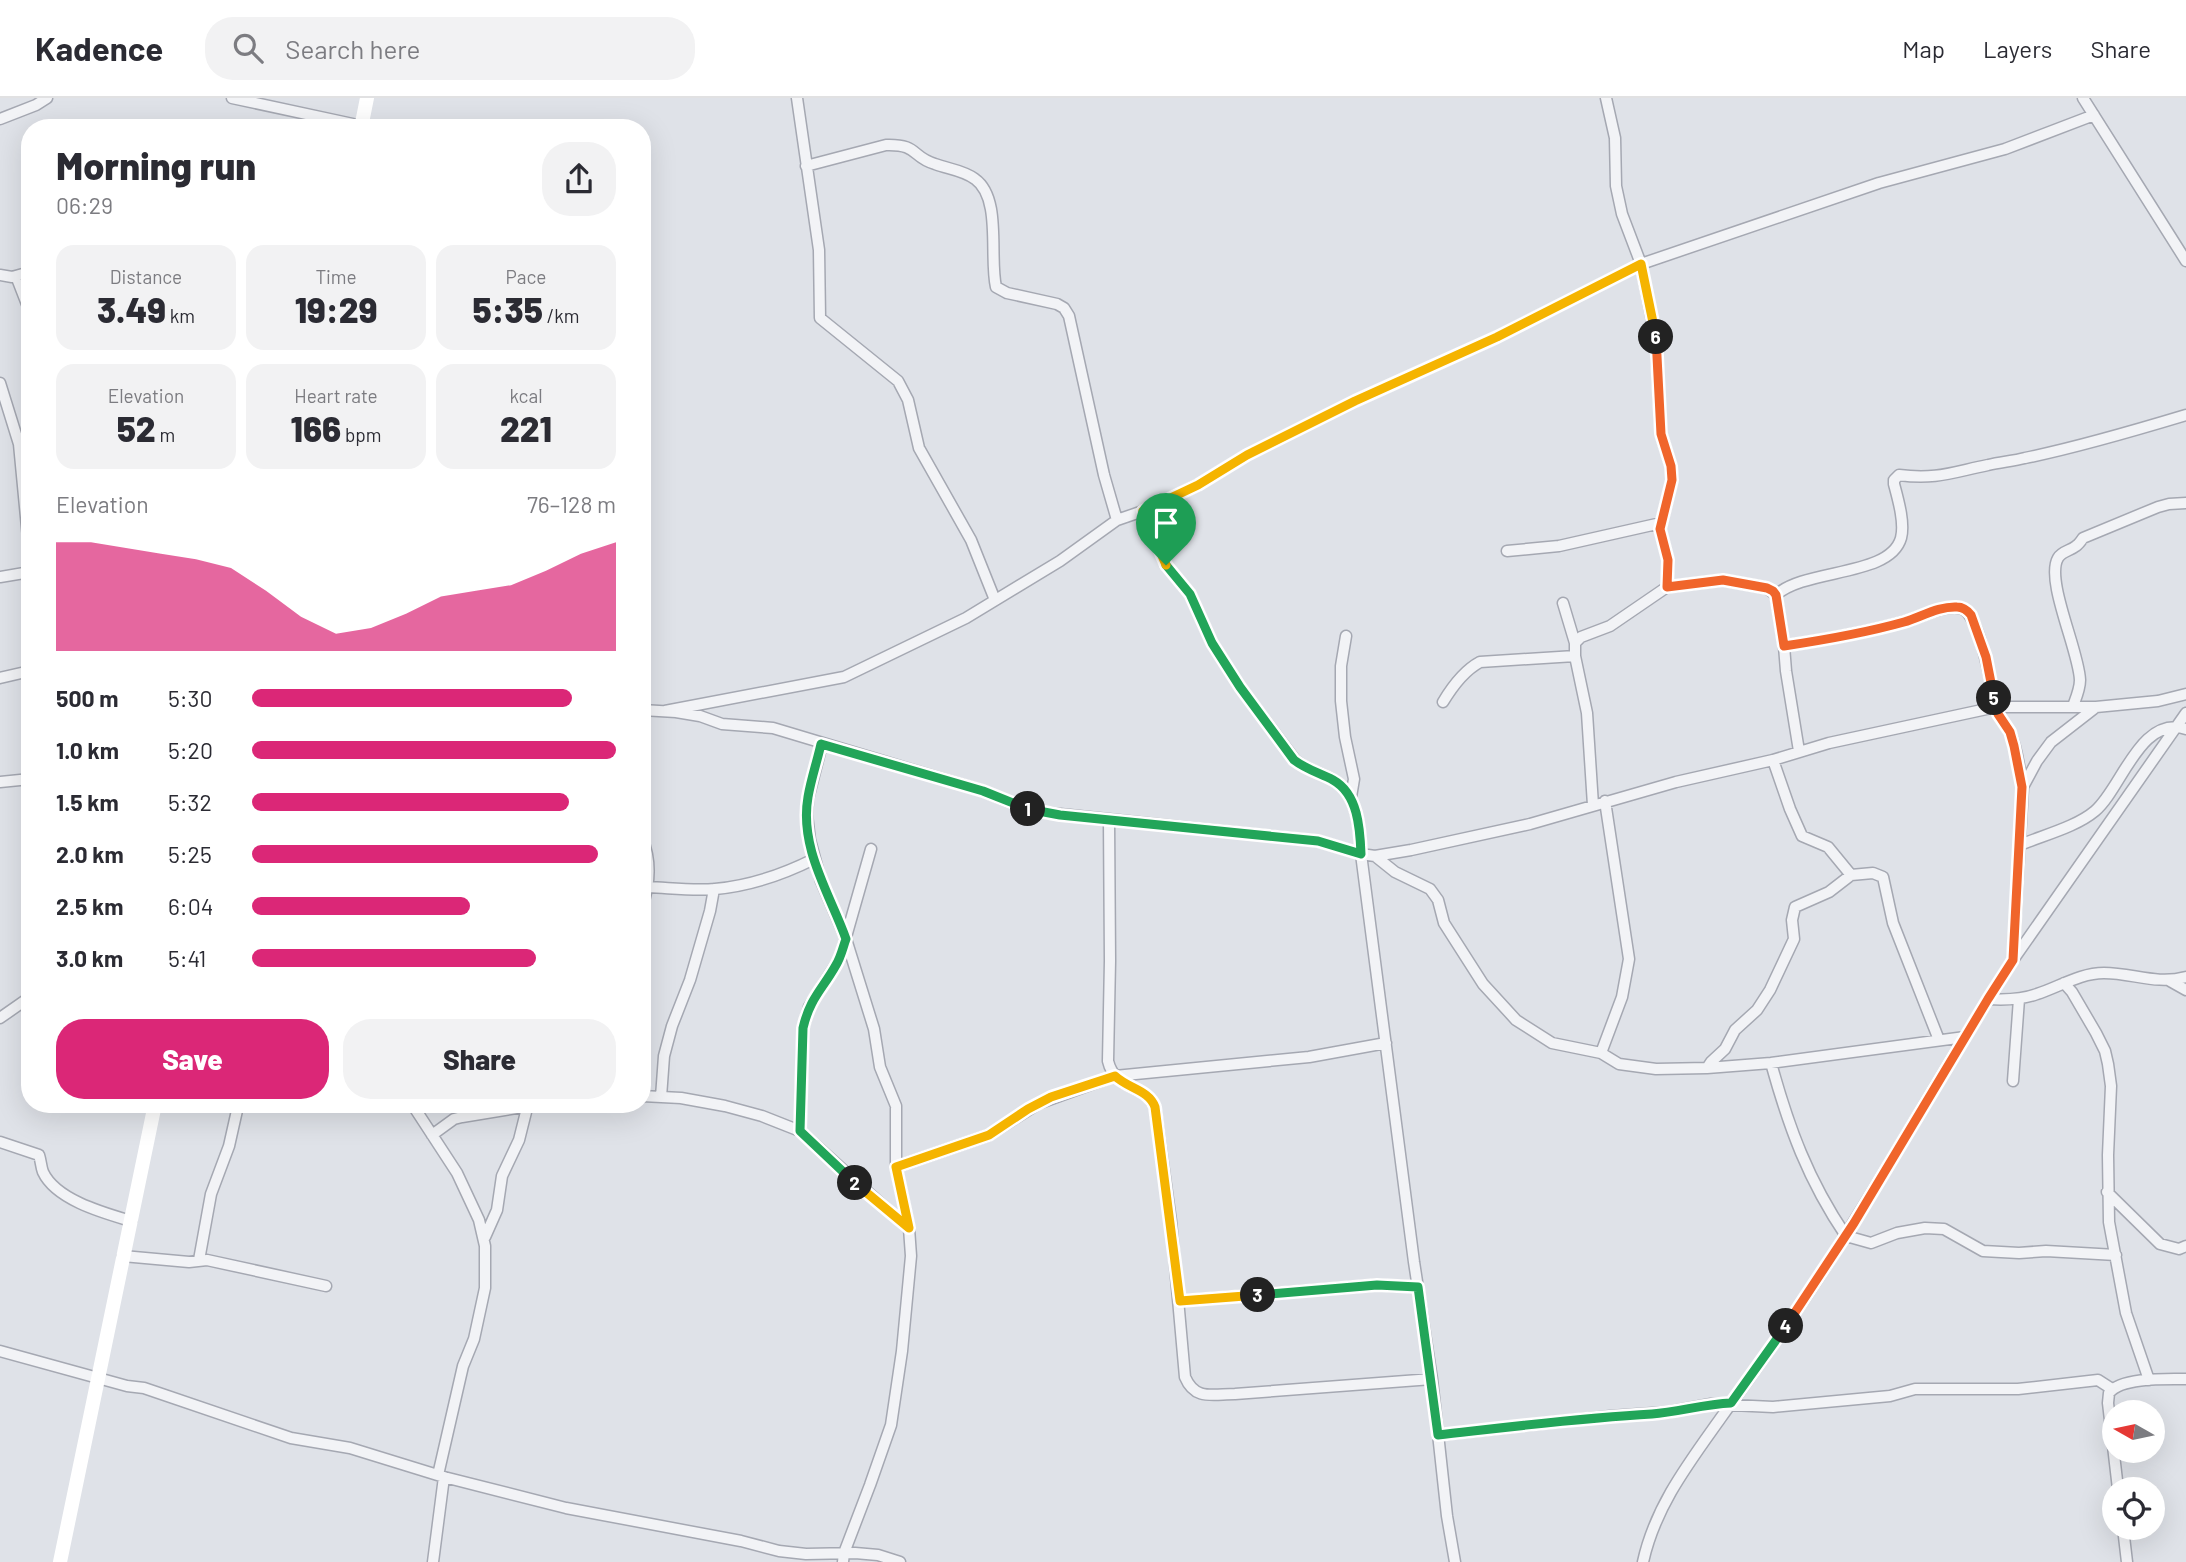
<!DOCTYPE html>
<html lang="en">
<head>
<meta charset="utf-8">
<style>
  :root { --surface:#fff; --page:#f2f2f3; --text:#2b2b33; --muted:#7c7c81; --line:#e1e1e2; --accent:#db2777 }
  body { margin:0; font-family:Barlow,sans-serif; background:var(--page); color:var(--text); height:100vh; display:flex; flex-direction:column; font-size:26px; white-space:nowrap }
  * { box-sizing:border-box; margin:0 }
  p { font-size:23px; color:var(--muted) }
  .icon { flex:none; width:38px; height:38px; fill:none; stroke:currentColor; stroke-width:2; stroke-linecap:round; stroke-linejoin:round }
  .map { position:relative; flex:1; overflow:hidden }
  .drawer { position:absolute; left:21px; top:21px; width:630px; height:994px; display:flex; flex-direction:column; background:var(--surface); border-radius:28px; box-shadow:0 7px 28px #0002 }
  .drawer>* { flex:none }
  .needle { width:46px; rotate:279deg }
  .fabs { position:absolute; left:2102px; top:1302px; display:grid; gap:14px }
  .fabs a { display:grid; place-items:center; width:63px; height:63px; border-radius:50%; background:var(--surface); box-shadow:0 7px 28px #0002; font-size:35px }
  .pin { position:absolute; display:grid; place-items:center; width:60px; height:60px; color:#fff; margin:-72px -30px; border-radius:50% 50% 50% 0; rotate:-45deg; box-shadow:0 0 7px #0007 }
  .pin .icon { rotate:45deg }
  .km { position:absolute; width:35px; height:35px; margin:-18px; border-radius:50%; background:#222; color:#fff; font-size:19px; line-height:35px; text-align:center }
  .round { display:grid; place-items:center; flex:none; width:74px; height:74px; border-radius:28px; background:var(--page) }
  .overview { display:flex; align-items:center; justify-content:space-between; height:119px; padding:0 35px }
  h1 { font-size:38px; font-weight:800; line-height:52px }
  .stats { display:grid; grid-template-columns:repeat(3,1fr); gap:10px; height:119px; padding:7px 35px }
  .stats div { display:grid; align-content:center; border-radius:18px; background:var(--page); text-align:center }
  .stats b { font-size:35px; font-weight:800 }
  .stats small { font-size:19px; font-weight:400 }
  .stats p { font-size:19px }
  .chart { height:196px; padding:14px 35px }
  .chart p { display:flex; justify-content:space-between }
  .chart svg { width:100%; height:126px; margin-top:7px; fill:var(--accent); opacity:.7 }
  .cta { display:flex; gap:14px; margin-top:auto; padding:14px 35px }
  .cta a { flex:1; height:80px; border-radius:28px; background:var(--accent); color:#fff; font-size:28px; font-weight:800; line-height:80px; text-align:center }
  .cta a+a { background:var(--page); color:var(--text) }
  ul { padding:0 35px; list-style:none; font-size:23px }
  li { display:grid; grid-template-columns:112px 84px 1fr; align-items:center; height:52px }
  li i { height:18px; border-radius:9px; background:var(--accent) }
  header { display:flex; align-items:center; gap:42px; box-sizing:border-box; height:98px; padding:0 35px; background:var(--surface); border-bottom:2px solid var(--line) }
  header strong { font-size:33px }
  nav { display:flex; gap:38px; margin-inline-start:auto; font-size:24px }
  .search { width:490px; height:63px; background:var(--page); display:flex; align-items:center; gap:18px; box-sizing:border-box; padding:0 24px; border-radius:28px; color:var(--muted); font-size:26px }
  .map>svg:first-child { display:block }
</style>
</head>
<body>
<header>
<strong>Kadence</strong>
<div class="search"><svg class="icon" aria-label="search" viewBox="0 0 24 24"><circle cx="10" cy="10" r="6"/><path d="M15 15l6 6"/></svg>Search here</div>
<nav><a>Map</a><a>Layers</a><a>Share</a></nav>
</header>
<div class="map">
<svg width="2186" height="1464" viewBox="0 0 2186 1464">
  <rect width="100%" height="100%" fill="#dfe2e8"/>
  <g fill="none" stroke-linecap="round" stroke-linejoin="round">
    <defs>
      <path id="street" d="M232 0 362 28
        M797 0 819 152 820 220 898 283 908 302 919 350 971 442 995 502
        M2083 0 2186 163
        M0 21 36 7 47 0
        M806 68 886 47C919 46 911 59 935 66 948 71 963 72 975 81 1002 100 989 159 996 189L1007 195 1057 206 1064 210 1069 218 1104 377 1117 422
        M0 177 12 179 30 174
        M16 178 30 214
        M0 285 19 346 30 461
        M1143 413 1166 467 1190 496 1212 545 1240 589 1295 662C1308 673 1320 674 1333 682 1358 696 1360 731 1361 756L1375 758 1411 752 1530 726 1676 684 1773 662 1829 645 1996 609H2096L2158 603 2186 596
        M1507 453 1559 448 1661 425
        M0 479 30 474
        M1667 489 1723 482 1767 490 1776 497 1784 548
        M1776 497C1806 470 1890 479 1901 440 1905 425 1898 401 1894 386V382L1899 377C1936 382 1953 374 1988 367 2001 364 2013 363 2025 360 2079 349 2133 333 2186 317
        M1563 505 1575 545
        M1346 538 1341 568V603L1345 639 1354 681 1351 699
        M0 580 30 573
        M1443 604C1452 589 1465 572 1480 564L1575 558
        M2073 608C2076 600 2080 591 2080 582 2079 553 2045 482 2058 460 2062 453 2070 453 2076 448 2079 446 2081 443 2083 440L2158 409 2169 406 2186 405
        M642 612 676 614 700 618 722 626 773 630 983 693 1019 708 1041 714 1318 743 1361 756 1414 1164 1432 1281 1447 1418 1455 1464
        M665 613 844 579 966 520 1060 463 1117 422 1143 413 1198 387 1247 357 1355 303 1497 239 1641 166 1879 85 2005 51 2094 17
        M822 646 808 701 807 717 810 742 821 783 846 841 874 931 880 969 896 1008V1069L909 1130 911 1158 902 1253 891 1327 870 1387 844 1455 843 1464
        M1799 653 1786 573 1784 548C1824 542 1864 535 1903 524 1922 519 1941 507 1961 510 1981 517 1991 591 1997 611 1999 620 2006 627 2010 635 2018 651 2019 672 2023 689
        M1773 662 1790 711 1802 738 1828 749 1851 777 1873 775 1883 779 1893 825 1939 942
        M0 684 30 681
        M1593 707 1587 615 1575 558V545L1581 539 1610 528 1667 489 1668 462 1660 431 1672 382 1671 368 1661 336 1656 243 1641 166 1622 116 1616 88 1615 40 1606 0
        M1109 722 1110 863 1108 963C1115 993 1146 986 1155 1009L1171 1123 1185 1279C1195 1303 1213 1296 1235 1296L1432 1281
        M642 740C652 764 650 786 642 809
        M2020 747C2044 737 2076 729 2095 713 2122 690 2140 617 2186 631
        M1375 758 1395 774 1430 791 1438 802 1444 825 1483 886 1516 922 1552 945 1601 955 1619 966 1656 971 1707 970 1771 965 1965 939
        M649 789C671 790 693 793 715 791 749 788 784 776 814 761
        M2013 861 2023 689 2037 663 2051 644 2096 609
        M2170 883 2186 892
        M2064 885 2072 894 2096 935 2105 953 2108 966 2111 988 2108 1057 2109 1124 2126 1215 2149 1282
        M1988 901C2004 902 2021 902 2037 896 2059 889 2080 875 2104 875 2133 875 2156 887 2186 879
        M0 920 30 899
        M1601 955 1622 899 1629 861 1605 703
        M1771 965C1789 1030 1808 1082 1846 1138L1871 1145 1897 1135 1925 1130 1944 1131 1983 1153 2019 1155 2046 1153 2116 1157
        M1707 970 1711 964 1725 951 1735 932 1757 912 1770 892 1794 841 1792 822 1795 809 1829 794 1851 777
        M2013 983 2019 901
        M642 998 681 1000 725 1008 762 1018 800 1033 908 1130
        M661 999 664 958 672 928 690 882 710 813 714 791
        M412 1006 457 1075 479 1122 485 1148V1190L474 1241 463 1268 438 1377
        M800 1033 803 930 809 909 840 860 871 751
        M432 1037 454 1021 462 1019 541 1006
        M0 1044 39 1057C41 1063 41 1069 43 1074 56 1102 104 1115 131 1123
        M896 1069 989 1037 1038 1006 1115 978 1309 959 1386 945
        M2107 1094 2160 1146 2179 1151 2186 1148
        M485 1139 497 1112 502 1078 519 1042 528 1006
        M123 1158 189 1164 207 1162 326 1188
        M199 1162 211 1096 229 1048 238 1008
        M1180 1203 1377 1187 1418 1189
        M0 1253 127 1288 144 1290 291 1340 350 1350 444 1379 566 1410 741 1443 779 1453 806 1456 855 1455 878 1457 900 1464
        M1438 1337 1611 1318 1668 1314 1711 1306 1773 1309 1890 1298 1915 1291H2018L2098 1282 2112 1291
        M2118 1391 2108 1305 2109 1295C2121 1279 2167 1281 2186 1281
        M2123 1430 2127 1464
        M433 1464 444 1379
        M1643 1464C1655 1409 1688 1366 1720 1321 1751 1278 1782 1235 1811 1191 1882 1084 1943 970 2013 862L2186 615"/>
    </defs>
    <use href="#street" stroke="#a5a8b2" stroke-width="13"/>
    <use href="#street" stroke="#f2f3f6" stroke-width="10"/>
    <path stroke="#fff" stroke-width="14" d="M361 30 367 0
      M60 1464 155 1006"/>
  </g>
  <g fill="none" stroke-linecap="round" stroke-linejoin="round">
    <defs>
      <path id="split-1" d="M1028 711 1060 717 1318 743 1361 756C1360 730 1358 696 1333 682 1320 675 1307 672 1294 662L1240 589 1212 545 1190 496 1166 467"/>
      <path id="split-2" d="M855 1085 800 1033 803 930C810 900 822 892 836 867 841 859 843 849 846 841 830 796 799 750 808 699 811 681 817 664 821 646L983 693 1028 711"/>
      <path id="split-3" d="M855 1085 909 1130 896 1069 989 1037 1028 1011 1051 999 1115 978C1129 991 1149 992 1155 1009L1180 1203 1258 1197"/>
      <path id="split-4" d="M1258 1197 1377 1187 1418 1189 1438 1337C1509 1329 1580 1320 1652 1316 1679 1314 1704 1306 1731 1305L1786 1228"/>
      <path id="split-5" d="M1786 1228 1854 1125 1988 901 2013 862 2022 689 2014 648 2010 634 1998 616 1994 600"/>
      <path id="split-6" d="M1656 239 1661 336 1671 368 1672 382 1660 431 1668 462 1667 489 1723 482 1767 490 1773 493 1776 497 1784 548C1824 542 1865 535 1904 524 1921 519 1939 508 1957 509 1963 509 1967 512 1971 517L1986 559 1994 600"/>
      <path id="split-7" d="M1166 467 1143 413 1198 387 1247 357 1355 303 1497 239 1641 166 1656 239"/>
    </defs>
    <use href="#split-1" stroke="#fff" stroke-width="14"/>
    <use href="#split-2" stroke="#fff" stroke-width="14"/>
    <use href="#split-3" stroke="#fff" stroke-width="14"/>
    <use href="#split-4" stroke="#fff" stroke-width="14"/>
    <use href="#split-5" stroke="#fff" stroke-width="14"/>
    <use href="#split-6" stroke="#fff" stroke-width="14"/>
    <use href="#split-7" stroke="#fff" stroke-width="14"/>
    <use href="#split-1" stroke="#22a559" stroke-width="9"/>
    <use href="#split-2" stroke="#22a559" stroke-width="9"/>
    <use href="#split-3" stroke="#f5b400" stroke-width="9"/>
    <use href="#split-4" stroke="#22a559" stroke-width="9"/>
    <use href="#split-5" stroke="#f0652b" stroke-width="9"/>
    <use href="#split-6" stroke="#f0652b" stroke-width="9"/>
    <use href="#split-7" stroke="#f5b400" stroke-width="9"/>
  </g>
</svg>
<div class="fabs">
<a><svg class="needle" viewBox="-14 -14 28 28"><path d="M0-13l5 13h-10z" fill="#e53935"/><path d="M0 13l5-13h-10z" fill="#7c7c81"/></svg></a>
<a><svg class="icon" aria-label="locate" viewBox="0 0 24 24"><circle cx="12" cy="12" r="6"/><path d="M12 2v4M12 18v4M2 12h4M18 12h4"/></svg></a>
</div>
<div class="pin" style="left:1166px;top:467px;background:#1e9e55"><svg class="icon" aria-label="arrive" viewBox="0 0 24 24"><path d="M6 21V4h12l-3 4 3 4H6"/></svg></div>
<b class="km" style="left:1028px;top:711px">1</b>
<b class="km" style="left:855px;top:1085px">2</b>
<b class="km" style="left:1258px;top:1197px">3</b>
<b class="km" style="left:1786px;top:1228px">4</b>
<b class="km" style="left:1994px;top:600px">5</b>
<b class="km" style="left:1656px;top:239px">6</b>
<section class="drawer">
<div class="overview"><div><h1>Morning run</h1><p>06:29</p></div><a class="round"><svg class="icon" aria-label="share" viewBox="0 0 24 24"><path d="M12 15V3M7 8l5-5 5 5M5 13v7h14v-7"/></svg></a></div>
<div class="stats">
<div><p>Distance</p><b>3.49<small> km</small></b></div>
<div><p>Time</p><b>19:29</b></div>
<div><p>Pace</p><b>5:35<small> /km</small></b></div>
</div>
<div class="stats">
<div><p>Elevation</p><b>52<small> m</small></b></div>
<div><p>Heart rate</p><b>166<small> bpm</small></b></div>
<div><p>kcal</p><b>221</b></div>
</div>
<div class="chart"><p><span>Elevation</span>76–128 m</p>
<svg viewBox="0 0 160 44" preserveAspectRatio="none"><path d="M0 44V6L10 6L20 8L30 10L40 12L50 15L60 23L70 32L80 38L90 36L100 31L110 25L120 23L130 21L140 16L150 10L160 6V44z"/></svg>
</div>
<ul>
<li><b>500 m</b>5:30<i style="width:88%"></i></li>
<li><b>1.0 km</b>5:20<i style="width:100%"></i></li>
<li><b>1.5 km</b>5:32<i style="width:87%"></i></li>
<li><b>2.0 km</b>5:25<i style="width:95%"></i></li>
<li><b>2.5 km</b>6:04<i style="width:60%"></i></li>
<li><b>3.0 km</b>5:41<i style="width:78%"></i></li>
</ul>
<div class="cta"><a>Save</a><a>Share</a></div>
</section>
</div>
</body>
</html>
